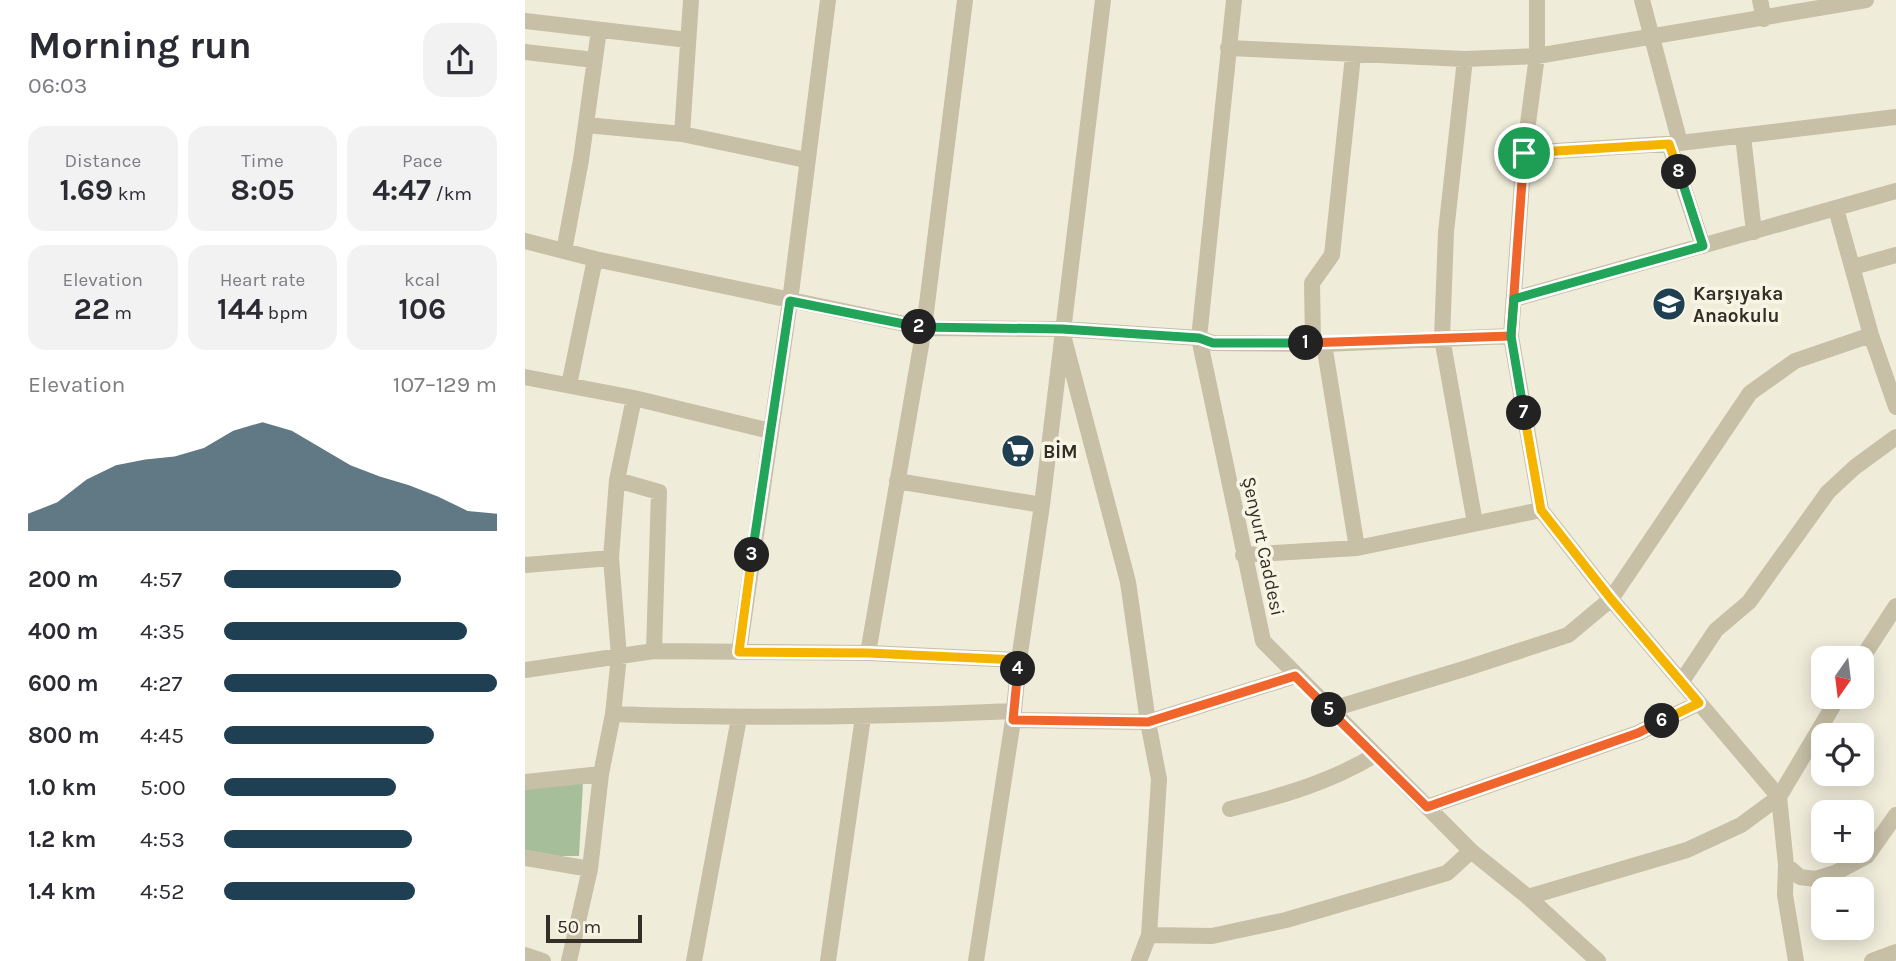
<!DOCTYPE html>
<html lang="en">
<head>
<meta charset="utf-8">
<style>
  :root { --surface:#fff; --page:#f2f2f3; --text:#2b2b33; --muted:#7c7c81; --accent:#1f3f52 }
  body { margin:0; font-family:Karla,sans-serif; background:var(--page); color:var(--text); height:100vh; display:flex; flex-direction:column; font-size:26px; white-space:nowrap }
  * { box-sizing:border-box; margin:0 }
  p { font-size:23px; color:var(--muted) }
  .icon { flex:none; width:38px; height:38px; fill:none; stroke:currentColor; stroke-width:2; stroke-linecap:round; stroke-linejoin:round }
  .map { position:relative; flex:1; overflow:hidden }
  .details { display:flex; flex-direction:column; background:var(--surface); width:525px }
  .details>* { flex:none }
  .needle { width:46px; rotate:194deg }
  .fabs { position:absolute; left:1286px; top:646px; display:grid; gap:14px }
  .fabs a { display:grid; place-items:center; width:63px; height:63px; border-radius:14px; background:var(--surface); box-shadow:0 4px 18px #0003; font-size:35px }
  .scale { position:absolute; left:21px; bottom:18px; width:96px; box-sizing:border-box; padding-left:7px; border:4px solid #332f27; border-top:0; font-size:19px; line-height:24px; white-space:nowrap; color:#332f27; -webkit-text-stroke:5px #f8f5e5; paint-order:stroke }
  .pin { position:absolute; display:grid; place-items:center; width:60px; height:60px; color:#fff; margin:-30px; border:4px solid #fff; border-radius:50%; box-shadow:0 2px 7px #0007 }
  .km { position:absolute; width:35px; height:35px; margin:-18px; border-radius:50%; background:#222; color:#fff; font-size:19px; line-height:35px; text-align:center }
  .round { display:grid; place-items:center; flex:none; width:74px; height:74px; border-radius:21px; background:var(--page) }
  .headline { display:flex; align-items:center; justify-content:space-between; height:119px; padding:0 28px }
  h1 { font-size:38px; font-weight:700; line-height:52px }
  .figures { display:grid; grid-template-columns:repeat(3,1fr); gap:10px; height:119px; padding:7px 28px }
  .figures div { display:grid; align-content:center; border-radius:18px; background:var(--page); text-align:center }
  .figures b { font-size:30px; font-weight:700 }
  .figures small { font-size:19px; font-weight:400 }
  .figures p { font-size:19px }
  .chart { height:196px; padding:14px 28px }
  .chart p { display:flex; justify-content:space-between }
  .chart svg { width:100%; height:126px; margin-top:7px; fill:var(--accent); opacity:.7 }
  ul { padding:0 28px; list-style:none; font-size:23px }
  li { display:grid; grid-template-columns:112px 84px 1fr; align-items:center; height:52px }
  li i { height:18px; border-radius:9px; background:var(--accent) }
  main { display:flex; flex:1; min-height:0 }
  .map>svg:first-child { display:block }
</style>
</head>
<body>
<main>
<section class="details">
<div class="headline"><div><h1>Morning run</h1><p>06:03</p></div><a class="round"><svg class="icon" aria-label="share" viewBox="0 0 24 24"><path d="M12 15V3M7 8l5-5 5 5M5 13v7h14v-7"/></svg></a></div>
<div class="figures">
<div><p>Distance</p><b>1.69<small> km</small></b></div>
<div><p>Time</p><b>8:05</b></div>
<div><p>Pace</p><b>4:47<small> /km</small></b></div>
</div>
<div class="figures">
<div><p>Elevation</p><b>22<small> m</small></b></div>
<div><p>Heart rate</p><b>144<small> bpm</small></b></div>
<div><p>kcal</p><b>106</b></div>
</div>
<div class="chart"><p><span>Elevation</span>107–129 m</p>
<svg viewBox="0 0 160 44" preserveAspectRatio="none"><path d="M0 44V38L10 34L20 26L30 21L40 19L50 18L60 15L70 9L80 6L90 9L100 15L110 21L120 25L130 28L140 32L150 37L160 38V44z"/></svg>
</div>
<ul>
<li><b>200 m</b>4:57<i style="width:65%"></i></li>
<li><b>400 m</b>4:35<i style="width:89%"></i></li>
<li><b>600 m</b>4:27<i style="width:100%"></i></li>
<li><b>800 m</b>4:45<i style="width:77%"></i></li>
<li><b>1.0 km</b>5:00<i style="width:63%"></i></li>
<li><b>1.2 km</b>4:53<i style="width:69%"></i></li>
<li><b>1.4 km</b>4:52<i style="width:70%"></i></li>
</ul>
</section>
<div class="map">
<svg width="1371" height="961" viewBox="0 0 1371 961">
  <rect width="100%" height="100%" fill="#f0ecda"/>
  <path fill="#a7be9b" d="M58 783 54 856H34L0 850V788Z"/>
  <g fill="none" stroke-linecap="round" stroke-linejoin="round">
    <path stroke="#c7bfa6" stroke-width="16" d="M709 0 674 338 738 641 946 851 1003 897 1073 961
      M1012 0V56L999 153 986 336 1016 510 1086 599 1254 797 1261 865 1260 895 1271 961
      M1117 0 1155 143
      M1235 0 1239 19
      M0 21 163 40
      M703 48 940 59 1012 56 1341 0
      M0 52 69 60
      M940 59 921 232 917 338 950 523
      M61 125 157 134 281 160
      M157 134 166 0
      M1218 136 1229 232
      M1144 144 1178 246
      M999 153 1155 143 1371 117
      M1311 209 1346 335 1371 407
      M0 241 70 259 399 328 537 329 674 338 688 343 799 344 986 336
      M39 251 56 160 74 30
      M1328 267 1371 255
      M989 299 1371 191
      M539 339 603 582 623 722 634 779 624 935 614 961
      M788 343 787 283 807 255 828 56
      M799 344 832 548
      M0 377 109 398 245 431
      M44 385 70 259
      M92 480 134 492 129 651
      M372 481 517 505
      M718 555 832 548 1016 510
      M0 565 86 558
      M214 652 265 301 303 0
      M343 653 399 328 440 0
      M1337 658 1371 606
      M0 670 129 651 343 653 494 660
      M1157 681 1191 630 1224 602 1303 492 1330 467 1371 437
      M804 710 942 668 1043 635 1086 599 1225 393 1270 361 1346 335
      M88 714C223 719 355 717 489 711
      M488 720 623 722 770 676
      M0 782 76 774
      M902 807 1113 733 1174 703
      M705 809C756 796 804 783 850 755
      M0 858 65 869
      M1261 865 1275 877 1291 879 1310 873 1342 856 1371 815
      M1003 897 1162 850 1216 825 1254 797 1314 696
      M624 935 687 936 761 920 922 873 946 851
      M0 955 18 961
      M44 961 65 869 76 774 88 714 94 656 86 558 92 480 109 398
      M169 961 214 718
      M303 961 338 717
      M451 961 488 720 494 660 517 505 578 0
      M1347 961 1371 952"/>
  </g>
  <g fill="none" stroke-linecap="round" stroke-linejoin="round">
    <defs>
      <path id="split-1" d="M781 343 986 336 999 153"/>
      <path id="split-2" d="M394 327 537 329 674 338 688 343H781"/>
      <path id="split-3" d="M227 555 265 301 394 327"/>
      <path id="split-4" d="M227 555 214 652 343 653 494 660 493 669"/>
      <path id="split-5" d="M493 669 488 720 623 722 770 676 804 710"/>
      <path id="split-6" d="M804 710 902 807 1113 733 1137 721"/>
      <path id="split-7" d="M999 413 1016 510 1086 599 1174 703 1137 721"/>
      <path id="split-8" d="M999 413 986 336 989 299 1178 246 1154 172"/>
      <path id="split-9" d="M999 153 1144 144 1154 172"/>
    </defs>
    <use href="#split-1" stroke="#fff" stroke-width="14"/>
    <use href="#split-2" stroke="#fff" stroke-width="14"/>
    <use href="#split-3" stroke="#fff" stroke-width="14"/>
    <use href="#split-4" stroke="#fff" stroke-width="14"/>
    <use href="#split-5" stroke="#fff" stroke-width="14"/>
    <use href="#split-6" stroke="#fff" stroke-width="14"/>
    <use href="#split-7" stroke="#fff" stroke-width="14"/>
    <use href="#split-8" stroke="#fff" stroke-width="14"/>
    <use href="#split-9" stroke="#fff" stroke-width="14"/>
    <use href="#split-1" stroke="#f0652b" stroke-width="9"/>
    <use href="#split-2" stroke="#22a559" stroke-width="9"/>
    <use href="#split-3" stroke="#22a559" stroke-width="9"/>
    <use href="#split-4" stroke="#f5b400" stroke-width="9"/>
    <use href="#split-5" stroke="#f0652b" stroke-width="9"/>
    <use href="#split-6" stroke="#f0652b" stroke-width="9"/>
    <use href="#split-7" stroke="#f5b400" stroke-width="9"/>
    <use href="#split-8" stroke="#22a559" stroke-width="9"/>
    <use href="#split-9" stroke="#f5b400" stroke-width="9"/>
  </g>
  <defs>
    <symbol id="school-disc" viewBox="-11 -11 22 22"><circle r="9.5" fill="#1f3f52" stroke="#f8f5e5"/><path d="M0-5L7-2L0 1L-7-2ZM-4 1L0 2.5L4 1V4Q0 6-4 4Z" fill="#fff"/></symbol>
    <symbol id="supermarket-disc" viewBox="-11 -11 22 22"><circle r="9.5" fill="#1f3f52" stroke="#f8f5e5"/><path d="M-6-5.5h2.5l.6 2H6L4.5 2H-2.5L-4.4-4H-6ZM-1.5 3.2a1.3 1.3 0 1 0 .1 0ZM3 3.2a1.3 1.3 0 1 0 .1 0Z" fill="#fff"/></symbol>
  </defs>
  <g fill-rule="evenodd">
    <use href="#school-disc" x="1125" y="285" width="38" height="38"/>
    <use href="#supermarket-disc" x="474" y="432" width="38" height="38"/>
  </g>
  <g text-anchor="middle" stroke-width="7" stroke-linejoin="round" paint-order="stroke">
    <g font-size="19" font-weight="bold" fill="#332f27" stroke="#f8f5e5" text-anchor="start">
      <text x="1168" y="300">Karşıyaka<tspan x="1168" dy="22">Anaokulu</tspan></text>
      <text x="518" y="458">BİM</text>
    </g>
    <g font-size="19" fill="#332f27" stroke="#f8f5e5">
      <text transform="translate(739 546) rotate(78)" y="7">Şenyurt Caddesi</text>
    </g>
  </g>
</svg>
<div class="fabs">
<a><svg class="needle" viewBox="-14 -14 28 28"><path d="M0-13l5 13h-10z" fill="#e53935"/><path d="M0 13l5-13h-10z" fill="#7c7c81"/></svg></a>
<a><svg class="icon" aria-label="locate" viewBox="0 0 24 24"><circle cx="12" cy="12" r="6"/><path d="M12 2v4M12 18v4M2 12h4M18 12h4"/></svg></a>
<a>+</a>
<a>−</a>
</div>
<div class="scale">50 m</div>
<div class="pin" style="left:999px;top:153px;background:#1e9e55"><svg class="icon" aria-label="arrive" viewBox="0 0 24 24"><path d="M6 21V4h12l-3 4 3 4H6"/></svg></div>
<b class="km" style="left:781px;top:343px">1</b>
<b class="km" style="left:394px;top:327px">2</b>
<b class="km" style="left:227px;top:555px">3</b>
<b class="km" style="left:493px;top:669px">4</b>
<b class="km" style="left:804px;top:710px">5</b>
<b class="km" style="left:1137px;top:721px">6</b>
<b class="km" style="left:999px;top:413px">7</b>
<b class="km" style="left:1154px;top:172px">8</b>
</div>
</main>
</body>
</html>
